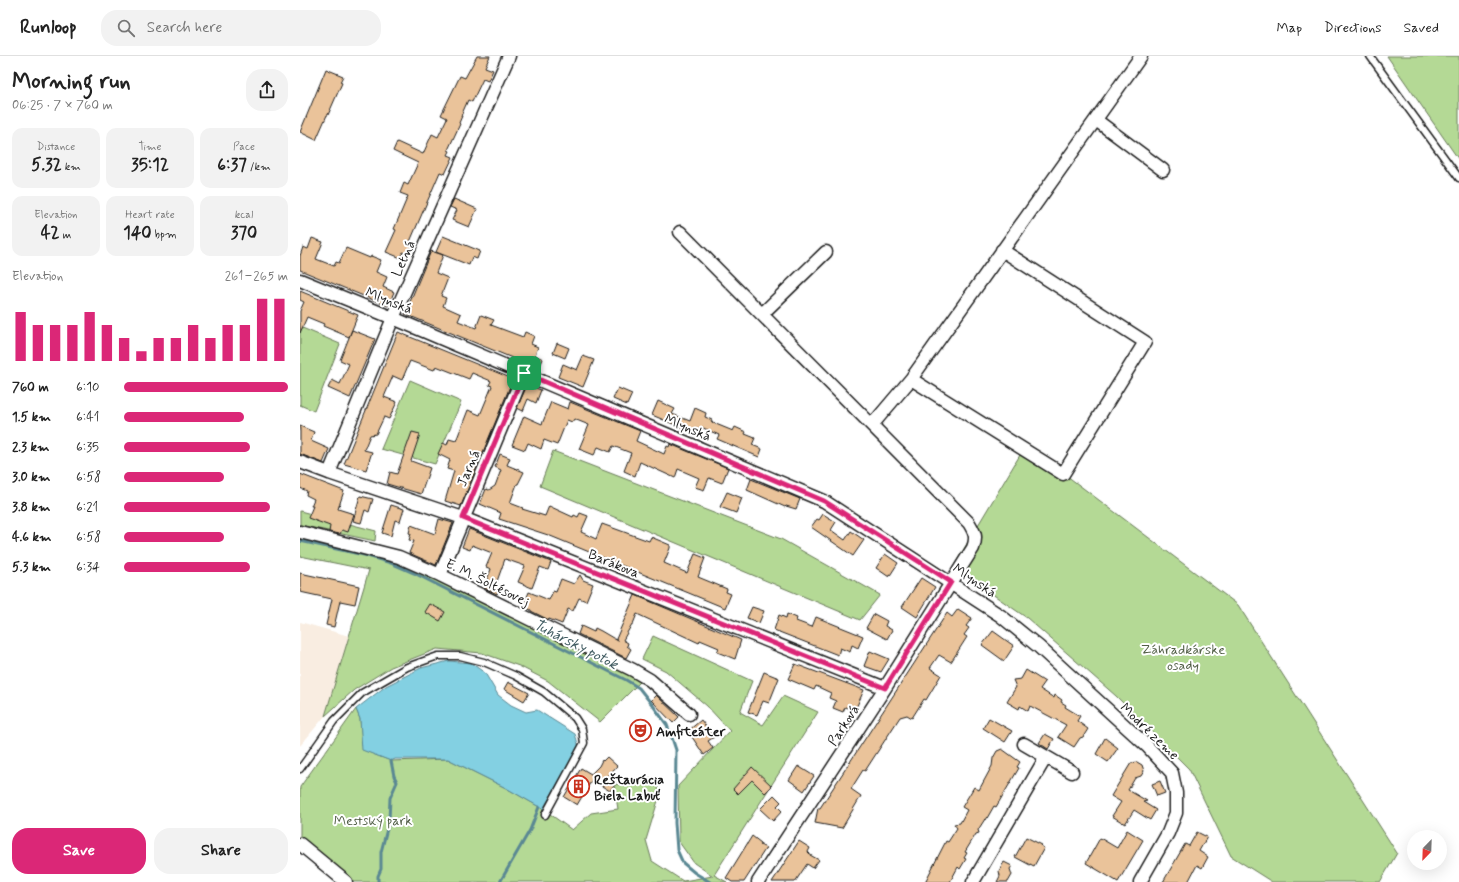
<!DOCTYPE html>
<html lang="en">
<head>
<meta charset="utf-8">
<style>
  :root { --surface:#fff; --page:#f2f2f2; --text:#222; --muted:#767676; --line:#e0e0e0; --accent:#db2777 }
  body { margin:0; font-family:Mynerve,sans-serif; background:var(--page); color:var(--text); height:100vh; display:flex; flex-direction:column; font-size:15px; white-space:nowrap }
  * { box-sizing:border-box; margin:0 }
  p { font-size:13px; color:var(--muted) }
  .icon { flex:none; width:22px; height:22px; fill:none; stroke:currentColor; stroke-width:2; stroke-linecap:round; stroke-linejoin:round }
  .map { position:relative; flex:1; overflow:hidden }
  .details { display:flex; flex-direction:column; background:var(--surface); width:300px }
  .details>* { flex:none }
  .needle { width:26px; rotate:203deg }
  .buttons { position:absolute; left:1107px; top:774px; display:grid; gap:8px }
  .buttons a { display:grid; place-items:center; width:40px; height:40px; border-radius:50%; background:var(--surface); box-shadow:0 4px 16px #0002; font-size:20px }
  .pin { position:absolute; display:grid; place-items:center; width:34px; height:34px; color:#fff; margin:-17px; border-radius:8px; box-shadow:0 2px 6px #0006 }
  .round { display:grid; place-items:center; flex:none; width:42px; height:42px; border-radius:16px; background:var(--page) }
  .summary { display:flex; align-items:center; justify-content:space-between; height:68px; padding:0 12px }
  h1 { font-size:22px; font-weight:800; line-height:30px }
  .metrics { display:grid; grid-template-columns:repeat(3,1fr); gap:6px; height:68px; padding:4px 12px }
  .metrics div { display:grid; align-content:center; border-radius:10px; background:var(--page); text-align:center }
  .metrics b { font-size:17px; font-weight:800 }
  .metrics small { font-size:11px; font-weight:400 }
  .metrics p { font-size:11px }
  .chart { height:112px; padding:8px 12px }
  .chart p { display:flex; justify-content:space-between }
  .chart svg { width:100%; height:72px; margin-top:4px; stroke:var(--accent); stroke-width:6 }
  .cta { display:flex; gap:8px; margin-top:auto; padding:8px 12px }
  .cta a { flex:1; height:46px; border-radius:16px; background:var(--accent); color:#fff; font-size:16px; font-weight:800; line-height:46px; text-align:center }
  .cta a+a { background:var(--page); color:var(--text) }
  ul { padding:0 12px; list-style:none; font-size:13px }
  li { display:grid; grid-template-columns:64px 48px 1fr; align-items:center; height:30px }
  li i { height:10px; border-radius:5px; background:var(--accent) }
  header { display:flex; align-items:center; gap:24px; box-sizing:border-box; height:56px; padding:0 20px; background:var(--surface); border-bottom:1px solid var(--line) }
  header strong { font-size:19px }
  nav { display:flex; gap:22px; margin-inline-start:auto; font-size:14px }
  .search { width:280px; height:36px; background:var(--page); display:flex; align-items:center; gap:10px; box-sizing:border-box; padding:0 14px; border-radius:16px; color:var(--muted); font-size:15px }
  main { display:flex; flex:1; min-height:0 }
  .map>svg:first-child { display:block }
</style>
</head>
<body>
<header>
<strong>Runloop</strong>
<div class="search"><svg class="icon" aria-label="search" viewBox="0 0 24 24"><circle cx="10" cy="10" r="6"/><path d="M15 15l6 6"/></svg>Search here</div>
<nav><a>Map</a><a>Directions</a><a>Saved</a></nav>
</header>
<main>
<section class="details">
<div class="summary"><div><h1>Morning run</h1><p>06:25 · 7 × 760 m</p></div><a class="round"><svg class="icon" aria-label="share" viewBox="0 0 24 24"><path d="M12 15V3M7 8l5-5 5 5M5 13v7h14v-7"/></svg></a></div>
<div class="metrics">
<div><p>Distance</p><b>5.32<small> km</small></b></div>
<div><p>Time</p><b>35:12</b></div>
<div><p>Pace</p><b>6:37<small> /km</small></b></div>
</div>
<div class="metrics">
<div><p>Elevation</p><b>42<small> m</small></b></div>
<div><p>Heart rate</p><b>140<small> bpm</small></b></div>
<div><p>kcal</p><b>370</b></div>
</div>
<div class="chart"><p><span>Elevation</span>261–265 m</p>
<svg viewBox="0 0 160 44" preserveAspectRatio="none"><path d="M5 44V14M15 44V22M25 44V22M35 44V22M45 44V14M55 44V22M65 44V30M75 44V38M85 44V30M95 44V30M105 44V22M115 44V30M125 44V22M135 44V22M145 44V6M155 44V6"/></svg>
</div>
<ul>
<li><b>760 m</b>6:10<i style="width:100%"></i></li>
<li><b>1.5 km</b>6:41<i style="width:73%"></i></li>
<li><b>2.3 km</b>6:35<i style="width:77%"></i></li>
<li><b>3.0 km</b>6:58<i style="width:61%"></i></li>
<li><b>3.8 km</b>6:21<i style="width:89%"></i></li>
<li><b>4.6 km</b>6:58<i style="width:61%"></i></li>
<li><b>5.3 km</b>6:34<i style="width:77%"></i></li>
</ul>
<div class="cta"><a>Save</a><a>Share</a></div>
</section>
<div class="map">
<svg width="1159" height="826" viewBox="0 0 1159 826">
  <rect width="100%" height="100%" fill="#fff"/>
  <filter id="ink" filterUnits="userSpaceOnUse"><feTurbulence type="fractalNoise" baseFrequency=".025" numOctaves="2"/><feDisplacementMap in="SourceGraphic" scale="8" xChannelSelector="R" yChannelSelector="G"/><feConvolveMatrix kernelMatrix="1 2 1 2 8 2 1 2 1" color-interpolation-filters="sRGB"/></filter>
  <g filter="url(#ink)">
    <path fill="#f9ede1" d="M0 566 49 580 25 660 0 690Z"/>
    <path fill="#b4d995" stroke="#687a58" d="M1087 0H1159V104Z
      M0 271 40 288 14 355 0 349Z
      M110 324 161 346 135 408 81 393Z
      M726 389 938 549 1097 797 1080 826H972L931 800 889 713 816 640 727 562 653 511Z
      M253 395 481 483 580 539 560 564 240 430Z
      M0 455 76 475 75 485 0 469Z
      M0 478 94 500 344 622 300 666 248 625 219 610 182 597 137 593 91 611 54 634 25 660 69 514 0 500Z
      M353 580 452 625 440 656 463 669 483 640 518 656 414 819 427 826H51L0 785V731L56 653 60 663 63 694 91 705 148 703 206 732 243 753 272 774 291 757 318 753 314 729 355 722 360 738 346 784 352 805 383 825 413 820 394 807 379 786 378 730 430 675 407 650 366 615 342 603Z"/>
    <path fill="#83d0e2" stroke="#5a8893" d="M149 605 171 607 185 617 198 639 211 649 226 656 237 654 275 678 279 691 243 753 206 732 148 703H95L91 705 62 694 60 663 56 653 86 630 121 612Z"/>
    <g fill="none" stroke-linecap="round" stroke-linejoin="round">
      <path stroke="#5a8893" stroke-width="3" d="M0 485 64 499 91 507 114 517 326 624 339 632 354 651 367 669 372 682 376 694 375 767 377 794 383 807 395 817 410 826
        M78 826V820L81 813V796L89 765 90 742 97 726 94 720 91 705
        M200 826 230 774 239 751"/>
    </g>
    <path fill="#eac39a" stroke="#1c1c1c" d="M177 0H190L185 11 193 14 188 25 183 23 172 46 168 44 161 60H162L159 67 160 68 148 94 150 95 148 99 153 101 145 118 140 116 109 188 112 189 108 198 103 196 101 202 86 196 96 174 94 173 108 140 100 137 104 127 108 129 118 107 93 95 97 86 123 98 132 78 138 81 147 62 141 59 160 20 165 22Z
      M26 13 43 20 40 26 42 27 28 59H27L16 84 0 76Z
      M154 143 177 153 169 171 152 164 157 154 150 151Z
      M143 180 180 195 177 203 172 201 169 209 136 196Z
      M12 182 23 186 16 203 34 210 36 206 39 207 46 192 70 202 71 200 81 204 76 216 87 221 83 231 94 236 88 250 0 214V200L3 191 8 193Z
      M131 195 143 199 136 217 148 222 141 240 146 242 143 250 161 258 158 265 176 272 181 259 194 264 191 269 223 281 225 276 234 280 231 288 238 291 235 299 243 303 239 313 105 258Z
      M0 235 58 259 49 281 23 270 24 268 7 261 0 277V255L4 246 0 244Z
      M52 274 75 283 50 342 28 332 32 324 40 328 49 308 40 304Z
      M98 276 213 323 161 450 145 445 154 415 147 413 150 404 138 398 143 387 147 389 149 383 156 385 168 354 180 359 192 330 189 329 191 325 172 317 169 323 136 310 134 314 110 305 102 324 93 320 84 341 97 346 89 363 84 361 76 378 70 379 64 394 72 396 66 414 44 408Z
      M257 287 269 292 265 302 253 297Z
      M283 300 294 304 283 331 258 321 263 308 277 314Z
      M227 329 241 334 236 347 228 343 223 355 217 352Z
      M318 332 332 338 327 349 313 343Z
      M358 345 375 353 372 358 390 365 395 352 406 357 405 361 412 364 411 366 433 375 435 371 446 376 445 378 455 382 452 389 462 393 459 401 417 383 419 379 401 371 399 374 394 372 392 376 352 359Z
      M251 346 268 353 270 346 340 375 336 385 364 398 367 390 369 391 370 388 428 412 422 427 409 422 404 434 395 431 399 422 378 413 375 422 340 406 335 420 324 415 331 397 313 390 310 396 298 391 294 399 279 393 289 369 274 363 272 366 267 364 257 389 244 384 241 393 228 387 225 394 212 389 224 360 242 368Z
      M0 370 14 376 11 385 29 393 23 407 0 398Z
      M112 376 120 378 111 405 130 412 121 438 87 428 90 416 97 418Z
      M200 398 210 402 207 409 224 416 218 428H217L210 447 223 452 222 453 245 460 249 450 273 461 274 459 278 461 280 457 288 460 281 476 296 483 302 468 349 485 351 481 370 489V492L364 507 387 517 395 498 405 502 398 521 427 533 426 536 431 538 425 552 248 479 199 463 201 457 180 448 186 433 189 434 195 430 201 414 195 411Z
      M0 418 44 435 38 453 54 458 48 476 42 474 40 478 29 476 30 470 8 462 13 450H11L14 443 6 439 7 435 0 432Z
      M451 423 500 443 496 453 486 450 485 451 447 434Z
      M427 436 442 442 436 457 420 451Z
      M60 440 73 443 69 456 65 454 61 467 53 465Z
      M91 449 104 453 100 466 95 464 91 480 82 477Z
      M523 458 536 466 531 474 545 484 551 475 564 484 553 500 511 471 517 463 519 464Z
      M139 463 153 467 136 509 109 497 114 485 109 484 111 478 109 477 111 469 135 478Z
      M169 473 251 506 248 514 240 511 232 532 218 526 225 510 205 503 196 528 200 530 197 538 184 532 191 513 186 511 192 497 172 489 170 494 162 491Z
      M585 498 598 507 589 521 576 512Z
      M0 517 59 530 55 548 40 545 34 571 26 569 32 543 0 536Z
      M280 519 283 524 293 528 286 545 279 542 273 555 268 553 262 568 249 563V564L231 555V554L223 551 229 536 249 544 253 535 256 536 261 523 274 528Z
      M621 522 635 531 617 561 602 551Z
      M335 539 441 584 435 603 417 596 419 592 400 584 399 587 337 558 333 568H332L323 584 328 587 327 590 331 593 326 602 278 578 281 570 294 576 295 572 301 575 318 585V584L316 583Z
      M130 548 145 556 140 565 125 556Z
      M452 551 464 555 459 567 447 562Z
      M658 553 672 562 666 570 669 572 664 579 667 581 651 606 639 599 630 612 641 619 626 644 624 643 612 662 607 659 600 661 565 715 563 714 551 733 561 740 542 772 515 767 518 752H520L647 557 652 561Z
      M487 558 497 562 496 565 512 571 516 561 563 580 558 592 552 589 550 596 540 592 538 599 474 574 479 559 486 562Z
      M574 558 587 565 585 570 592 574 587 583 566 572Z
      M693 575 714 590 704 605 682 589Z
      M570 595 589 603 581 616 564 610Z
      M495 608 564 634 556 652 553 654 545 651 543 656 533 652 536 645 529 642 531 637 516 630 514 634 488 623Z
      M726 614 745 626 740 633 754 642 755 639 762 644 761 646 766 649 765 651 780 660 777 665 788 673 783 681 780 682 774 691 758 681 766 669 730 650 728 655 720 650 719 653 707 646 716 631 713 624 721 623Z
      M464 616 479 622 469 647 463 645 457 659 448 656Z
      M208 626 229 637 224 645 204 633Z
      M356 639 379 661 373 667 351 644Z
      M689 662 712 675 705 686 683 672Z
      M401 664 414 681 408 685 413 692 404 699 388 675Z
      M745 678 754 683 748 693 739 687Z
      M805 682 818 692 808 706 796 698Z
      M702 693 720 706 717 711 719 712 696 751 694 750 686 764 685 763 678 774 679 777 676 778 665 796 667 797 664 802 666 803 660 813 658 811 650 826H625L646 785 648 786 657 772 654 768 660 767 667 754 662 751 674 731 679 734 692 710 693 702 697 695Z
      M307 701 317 710 307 721 316 726 310 735 292 724 277 749 264 741 281 712 291 718 299 710 302 704 303 705Z
      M837 706 842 709 844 715 841 720 835 722 828 734 847 745 843 746 856 754 850 764 834 754 825 768 812 760 821 746 811 740 831 707Z
      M498 710 514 720 504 735 489 724Z
      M452 711 472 730 465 737 452 724 438 738 433 733Z
      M860 725 865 737 857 740 852 728Z
      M474 739 481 746 477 750 482 755 473 765 460 753Z
      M827 774 843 784 818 826 786 807 800 782 817 792Z
      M897 776 907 781 899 795 908 801 902 812 897 809 888 826H863L885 788 889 790Z
      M452 780 461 787 460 789 466 792 444 826H432L426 822Z
      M726 781 742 789 741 790 744 792 734 810 730 808V809L715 801Z
      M499 785 510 792 508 796 510 798V799L519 804 513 812 507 808 495 826H472Z
      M704 806 712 810 710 813 712 819 708 826H697L700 820 699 815Z"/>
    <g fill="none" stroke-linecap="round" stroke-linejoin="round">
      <defs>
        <path id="service" d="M1070 0 1159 122
          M0 713 34 665 62 637 107 611 138 600H160L184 606 216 620 244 636 275 662 282 673 284 687 245 759"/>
        <path id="minor" d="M796 64 863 114
          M380 176 669 467C675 477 677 481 673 492L585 632 458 826
          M0 224 93 262 524 445 701 560 739 591 847 690 872 717 876 737V757L868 777 840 826
          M462 258 526 196
          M611 323 841 0
          M572 369 611 323 763 418 845 286 702 194
          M0 406 29 417 163 462 585 632
          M29 417 93 262 209 0
          M0 476 99 501 140 519 333 614 350 624 389 658
          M140 519 224 317
          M724 688 772 716
          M0 788 46 826
          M673 826 746 701"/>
      </defs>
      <use href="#service" stroke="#1c1c1c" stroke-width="9"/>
      <use href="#minor" stroke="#1c1c1c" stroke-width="15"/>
      <use href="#service" stroke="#fff" stroke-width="6"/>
      <use href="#minor" stroke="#fff" stroke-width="12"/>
    </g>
  </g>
  <g fill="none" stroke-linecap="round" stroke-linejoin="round" filter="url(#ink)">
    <defs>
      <path id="route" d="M224 317 524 445 651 526 585 632 163 462Z"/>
    </defs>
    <use href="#route" stroke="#fff" stroke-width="8"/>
    <use href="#route" stroke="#db2777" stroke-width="5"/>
  </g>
  <defs>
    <symbol id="theatre-ring" viewBox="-11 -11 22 22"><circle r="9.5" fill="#fff" stroke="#c8321e" stroke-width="1.5"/><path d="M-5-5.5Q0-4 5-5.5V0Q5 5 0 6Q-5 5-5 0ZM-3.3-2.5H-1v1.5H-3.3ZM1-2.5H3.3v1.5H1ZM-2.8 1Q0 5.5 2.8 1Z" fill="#c8321e"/></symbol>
    <symbol id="building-ring" viewBox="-11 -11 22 22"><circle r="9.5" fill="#fff" stroke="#c8321e" stroke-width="1.5"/><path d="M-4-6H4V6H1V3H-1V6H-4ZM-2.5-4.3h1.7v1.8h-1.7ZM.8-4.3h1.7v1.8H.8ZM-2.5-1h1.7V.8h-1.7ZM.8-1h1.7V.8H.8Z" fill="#c8321e"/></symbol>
  </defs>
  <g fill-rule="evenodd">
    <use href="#theatre-ring" x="328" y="662" width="25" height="25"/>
    <use href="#building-ring" x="266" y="718" width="25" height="25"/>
  </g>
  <g text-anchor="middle" stroke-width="4" stroke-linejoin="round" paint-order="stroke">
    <g font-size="14" fill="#1c1c1c" stroke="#fff">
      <text transform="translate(103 202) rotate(-66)" y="5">Letná</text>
      <text transform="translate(89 244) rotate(22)" y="5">Mlynská</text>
      <text transform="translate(388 371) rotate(23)" y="5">Mlynská</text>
      <text transform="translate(168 412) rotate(-67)" y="5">Jarná</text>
      <text transform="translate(314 507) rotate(22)" y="5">Barákova</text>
      <text transform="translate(675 524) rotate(34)" y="5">Mlynská</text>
      <text transform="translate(188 526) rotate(26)" y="5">E. M. Šoltésovej</text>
      <text transform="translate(543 669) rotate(-57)" y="5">Parková</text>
      <text transform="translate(850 675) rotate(44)" y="5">Modré zeme</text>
    </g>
    <g font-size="14" fill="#515e46" stroke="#fff">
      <text x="883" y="598">Záhradkárske<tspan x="883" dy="16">osady</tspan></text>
      <text x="73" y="769">Mestský park</text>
    </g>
    <g font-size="14" font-weight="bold" fill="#1c1c1c" stroke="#fff" text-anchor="start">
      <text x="356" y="680">Amfiteáter</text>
      <text x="294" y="728">Reštaurácia<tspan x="294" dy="16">Biela Labuť</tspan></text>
    </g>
    <g font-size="15" font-style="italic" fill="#405b61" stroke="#fff">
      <text transform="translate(276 588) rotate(27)" y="5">Tuhársky potok</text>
    </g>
  </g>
</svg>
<div class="buttons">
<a><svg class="needle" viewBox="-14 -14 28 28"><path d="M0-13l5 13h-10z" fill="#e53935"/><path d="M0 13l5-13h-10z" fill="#767676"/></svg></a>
</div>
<div class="pin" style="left:224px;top:317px;background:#1e9e55"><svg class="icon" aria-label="arrive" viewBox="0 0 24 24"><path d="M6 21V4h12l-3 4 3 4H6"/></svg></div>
</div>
</main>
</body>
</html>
